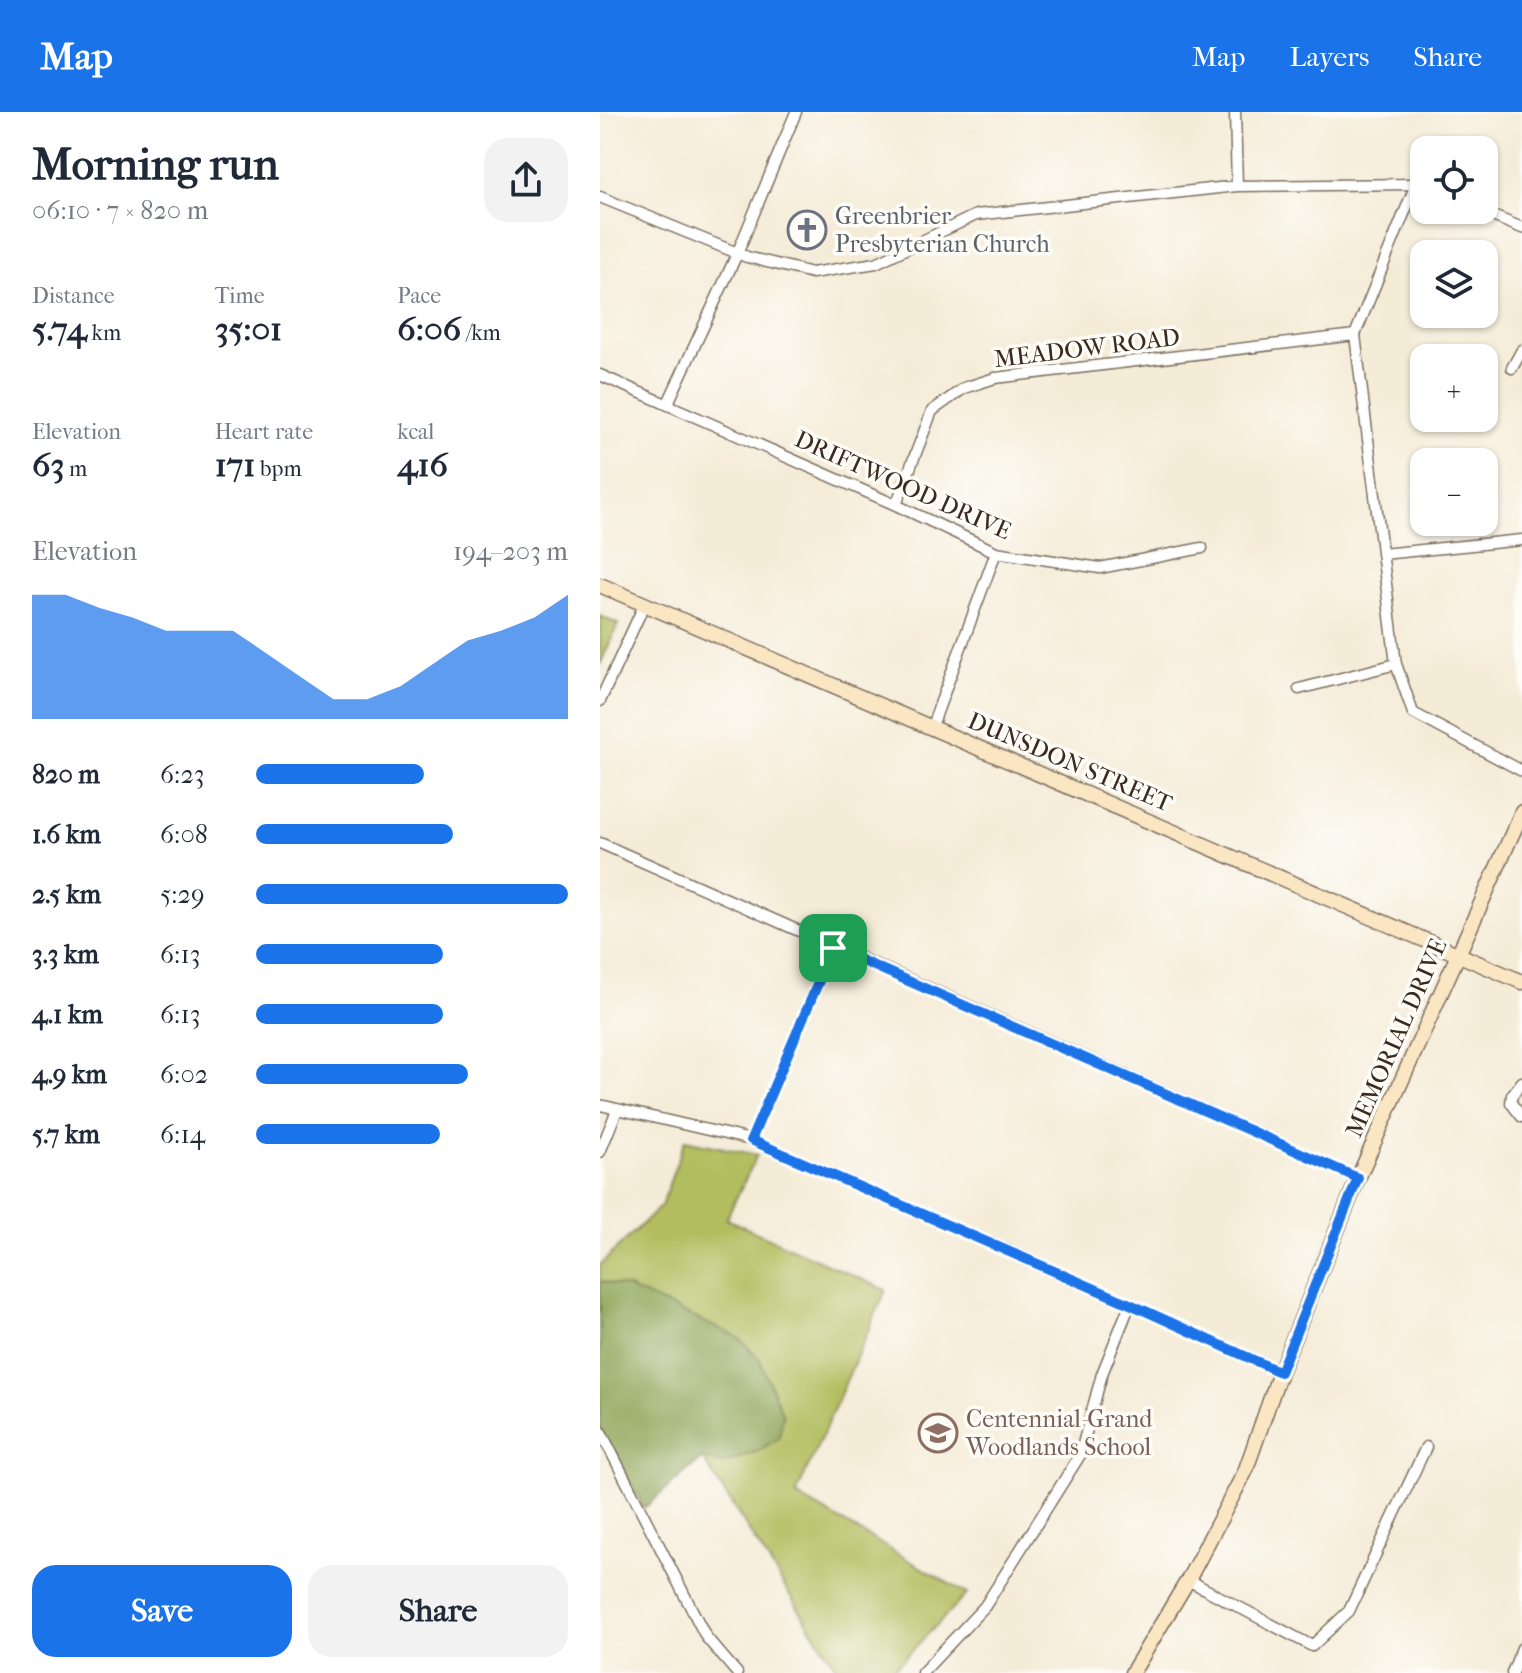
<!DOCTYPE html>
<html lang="en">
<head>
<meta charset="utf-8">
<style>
  :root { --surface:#fff; --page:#f2f2f3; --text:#1f2937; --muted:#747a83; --accent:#1a73e8 }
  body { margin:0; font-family:"IM FELL French Canon",serif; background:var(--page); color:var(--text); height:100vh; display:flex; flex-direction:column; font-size:30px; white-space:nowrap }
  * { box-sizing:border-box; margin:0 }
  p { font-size:26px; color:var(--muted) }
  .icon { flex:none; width:44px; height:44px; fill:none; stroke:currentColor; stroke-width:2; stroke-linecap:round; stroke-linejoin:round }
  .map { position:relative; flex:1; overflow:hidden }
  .panel { display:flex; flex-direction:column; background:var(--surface); width:600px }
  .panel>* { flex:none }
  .buttons { position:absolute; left:810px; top:24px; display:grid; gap:16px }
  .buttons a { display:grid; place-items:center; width:88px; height:88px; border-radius:16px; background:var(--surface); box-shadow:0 2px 6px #0004; font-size:40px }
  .pin { position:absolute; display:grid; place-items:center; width:68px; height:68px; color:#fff; margin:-34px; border-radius:16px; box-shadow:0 4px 12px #0006 }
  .round { display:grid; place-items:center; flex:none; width:84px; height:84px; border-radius:24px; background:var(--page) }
  .overview { display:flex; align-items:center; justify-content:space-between; height:136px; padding:0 32px }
  h1 { font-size:44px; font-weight:700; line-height:60px }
  .metrics { display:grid; grid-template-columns:repeat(3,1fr); gap:12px; height:136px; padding:8px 32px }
  .metrics div { display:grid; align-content:center }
  .metrics b { font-size:34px; font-weight:700 }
  .metrics small { font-size:22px; font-weight:400 }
  .metrics p { font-size:22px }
  .chart { height:224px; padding:16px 32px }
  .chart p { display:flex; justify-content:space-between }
  .chart svg { width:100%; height:144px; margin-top:8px; fill:var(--accent); opacity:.7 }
  .primary-button { display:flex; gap:16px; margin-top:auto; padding:16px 32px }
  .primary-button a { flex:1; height:92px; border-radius:24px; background:var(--accent); color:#fff; font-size:32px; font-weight:700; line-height:92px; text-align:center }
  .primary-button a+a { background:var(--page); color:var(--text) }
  ul { padding:0 32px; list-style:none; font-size:26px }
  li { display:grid; grid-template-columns:128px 96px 1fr; align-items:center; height:60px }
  li i { height:20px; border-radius:10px; background:var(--accent) }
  header { display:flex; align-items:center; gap:48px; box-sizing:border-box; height:112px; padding:0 40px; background:var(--accent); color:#fff }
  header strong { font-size:38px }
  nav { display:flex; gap:44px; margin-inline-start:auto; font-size:28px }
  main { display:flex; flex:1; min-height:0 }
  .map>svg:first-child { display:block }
</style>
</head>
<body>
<header>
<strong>Map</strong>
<nav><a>Map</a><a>Layers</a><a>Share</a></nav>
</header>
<main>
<section class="panel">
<div class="overview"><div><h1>Morning run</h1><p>06:10 · 7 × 820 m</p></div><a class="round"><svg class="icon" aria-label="share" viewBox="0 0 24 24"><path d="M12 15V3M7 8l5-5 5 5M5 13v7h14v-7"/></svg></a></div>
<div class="metrics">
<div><p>Distance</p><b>5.74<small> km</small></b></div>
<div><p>Time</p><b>35:01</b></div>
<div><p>Pace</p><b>6:06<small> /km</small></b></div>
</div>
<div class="metrics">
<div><p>Elevation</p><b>63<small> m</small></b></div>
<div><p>Heart rate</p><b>171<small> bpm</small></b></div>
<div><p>kcal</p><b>416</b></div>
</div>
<div class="chart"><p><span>Elevation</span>194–203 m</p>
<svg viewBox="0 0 160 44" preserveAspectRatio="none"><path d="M0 44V6L10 6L20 10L30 13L40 17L50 17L60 17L70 24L80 31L90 38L100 38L110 34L120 27L130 20L140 17L150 13L160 6V44z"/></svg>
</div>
<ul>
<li><b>820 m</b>6:23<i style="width:54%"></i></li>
<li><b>1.6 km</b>6:08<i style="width:63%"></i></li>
<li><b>2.5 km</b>5:29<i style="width:100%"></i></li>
<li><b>3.3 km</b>6:13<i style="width:60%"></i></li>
<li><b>4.1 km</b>6:13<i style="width:60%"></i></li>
<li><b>4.9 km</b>6:02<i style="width:68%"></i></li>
<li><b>5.7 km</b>6:14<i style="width:59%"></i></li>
</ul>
<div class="primary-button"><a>Save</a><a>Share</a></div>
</section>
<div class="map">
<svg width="922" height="1561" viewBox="0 0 922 1561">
  <rect width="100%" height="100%" fill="#fdfcf7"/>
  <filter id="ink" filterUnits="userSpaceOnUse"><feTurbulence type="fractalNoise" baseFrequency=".0125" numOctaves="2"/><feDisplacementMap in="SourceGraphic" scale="16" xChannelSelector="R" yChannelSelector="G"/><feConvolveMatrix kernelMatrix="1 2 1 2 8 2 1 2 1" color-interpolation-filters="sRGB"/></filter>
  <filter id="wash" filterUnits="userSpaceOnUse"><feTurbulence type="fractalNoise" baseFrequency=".006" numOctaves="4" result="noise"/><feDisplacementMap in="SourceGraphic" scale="32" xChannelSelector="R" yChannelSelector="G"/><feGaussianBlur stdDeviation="1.8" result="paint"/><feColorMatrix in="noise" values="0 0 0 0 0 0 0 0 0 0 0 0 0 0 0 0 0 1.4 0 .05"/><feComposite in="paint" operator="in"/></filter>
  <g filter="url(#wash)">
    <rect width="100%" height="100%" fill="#f5ecd8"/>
    <path fill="#b2bd5f" stroke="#76743e" stroke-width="2" d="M0 504 18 512 0 553Z
      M85 1028 157 1043 126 1107 286 1178 196 1383 367 1482 290 1561H240L102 1346 44 1396 0 1317V1153L61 1094Z"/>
    <path fill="#8da456" stroke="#64673a" stroke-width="2" d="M0 1169 28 1176 138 1225 159 1246 183 1303 179 1326 158 1339 123 1352 102 1346 44 1396 0 1317Z"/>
  </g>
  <g filter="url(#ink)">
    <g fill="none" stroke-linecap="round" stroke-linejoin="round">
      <defs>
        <path id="minor" d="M635 0 637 74
          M816 72 755 223 796 552 813 601 922 659
          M0 85 147 145 212 161 276 151 376 103 637 74 816 72 824 76
          M878 98 922 116
          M912 256 922 238
          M0 263 296 393 396 440 500 456 602 436
          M68 291 137 142 196 0
          M296 393 332 299 364 276 395 266 755 223
          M782 442 922 428
          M699 577 796 552
          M0 589 45 491
          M332 614 396 440
          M0 731 758 1066
          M922 970 912 983 911 991 922 1005
          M0 993 151 1028 530 1192 680 1260
          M151 1028 233 836
          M0 1040 17 998
          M0 1318 106 1525 137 1561
          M588 1468 712 1534 749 1499 826 1335
          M322 1561 385 1494 480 1343 502 1262 530 1192
          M912 1561 922 1536"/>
        <path id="secondary" d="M0 473 922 870
          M532 1561 588 1468 645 1360 680 1260 758 1066 922 700"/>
      </defs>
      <use href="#minor" stroke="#7c6e5f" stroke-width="13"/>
      <use href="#secondary" stroke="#7c6e5f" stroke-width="17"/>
      <use href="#minor" stroke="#fff" stroke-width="10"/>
      <use href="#secondary" stroke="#fbe6c4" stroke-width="14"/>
    </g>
  </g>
  <g fill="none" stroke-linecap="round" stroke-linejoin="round" filter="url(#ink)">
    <defs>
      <path id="route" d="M233 836 758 1066 680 1260 530 1192 151 1028Z"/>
    </defs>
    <use href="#route" stroke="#fff" stroke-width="16"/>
    <use href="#route" stroke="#1a73e8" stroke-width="10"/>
  </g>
  <defs>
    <symbol id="church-ring" viewBox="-11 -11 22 22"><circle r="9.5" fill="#fdfcf7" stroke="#6b7280" stroke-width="1.5"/><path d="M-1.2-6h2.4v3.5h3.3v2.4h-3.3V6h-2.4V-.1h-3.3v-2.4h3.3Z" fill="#6b7280"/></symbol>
    <symbol id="school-ring" viewBox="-11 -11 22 22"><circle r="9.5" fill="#fdfcf7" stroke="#8d6e63" stroke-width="1.5"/><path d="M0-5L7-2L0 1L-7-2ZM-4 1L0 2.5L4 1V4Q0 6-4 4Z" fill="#8d6e63"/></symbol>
  </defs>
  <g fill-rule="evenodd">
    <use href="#church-ring" x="185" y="96" width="44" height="44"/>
    <use href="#school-ring" x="316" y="1299" width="44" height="44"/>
  </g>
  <g text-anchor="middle" stroke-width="7" stroke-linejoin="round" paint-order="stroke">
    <g font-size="24" fill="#5b616d" stroke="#fdfcf7" text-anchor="start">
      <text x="235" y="112">Greenbrier<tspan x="235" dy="28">Presbyterian Church</tspan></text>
    </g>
    <g font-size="24" fill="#3b2a1e" stroke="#fdfcf7">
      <text transform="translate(487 236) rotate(-7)" y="8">MEADOW ROAD</text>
      <text transform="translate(303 373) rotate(24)" y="8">DRIFTWOOD DRIVE</text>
      <text transform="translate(470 650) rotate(23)" y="8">DUNSDON STREET</text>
      <text transform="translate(796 926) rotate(-66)" y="8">MEMORIAL DRIVE</text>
    </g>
    <g font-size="24" fill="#785e54" stroke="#fdfcf7" text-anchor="start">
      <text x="366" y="1315">Centennial-Grand<tspan x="366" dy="28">Woodlands School</tspan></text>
    </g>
  </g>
</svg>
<div class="buttons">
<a><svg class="icon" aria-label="locate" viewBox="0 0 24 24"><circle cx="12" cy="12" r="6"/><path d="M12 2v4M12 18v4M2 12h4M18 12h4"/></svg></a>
<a><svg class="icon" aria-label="layers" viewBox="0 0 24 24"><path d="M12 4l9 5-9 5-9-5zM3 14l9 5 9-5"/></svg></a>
<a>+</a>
<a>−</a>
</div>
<div class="pin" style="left:233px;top:836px;background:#1e9e55"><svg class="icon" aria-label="arrive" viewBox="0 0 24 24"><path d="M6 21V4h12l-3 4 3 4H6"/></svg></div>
</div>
</main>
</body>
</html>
